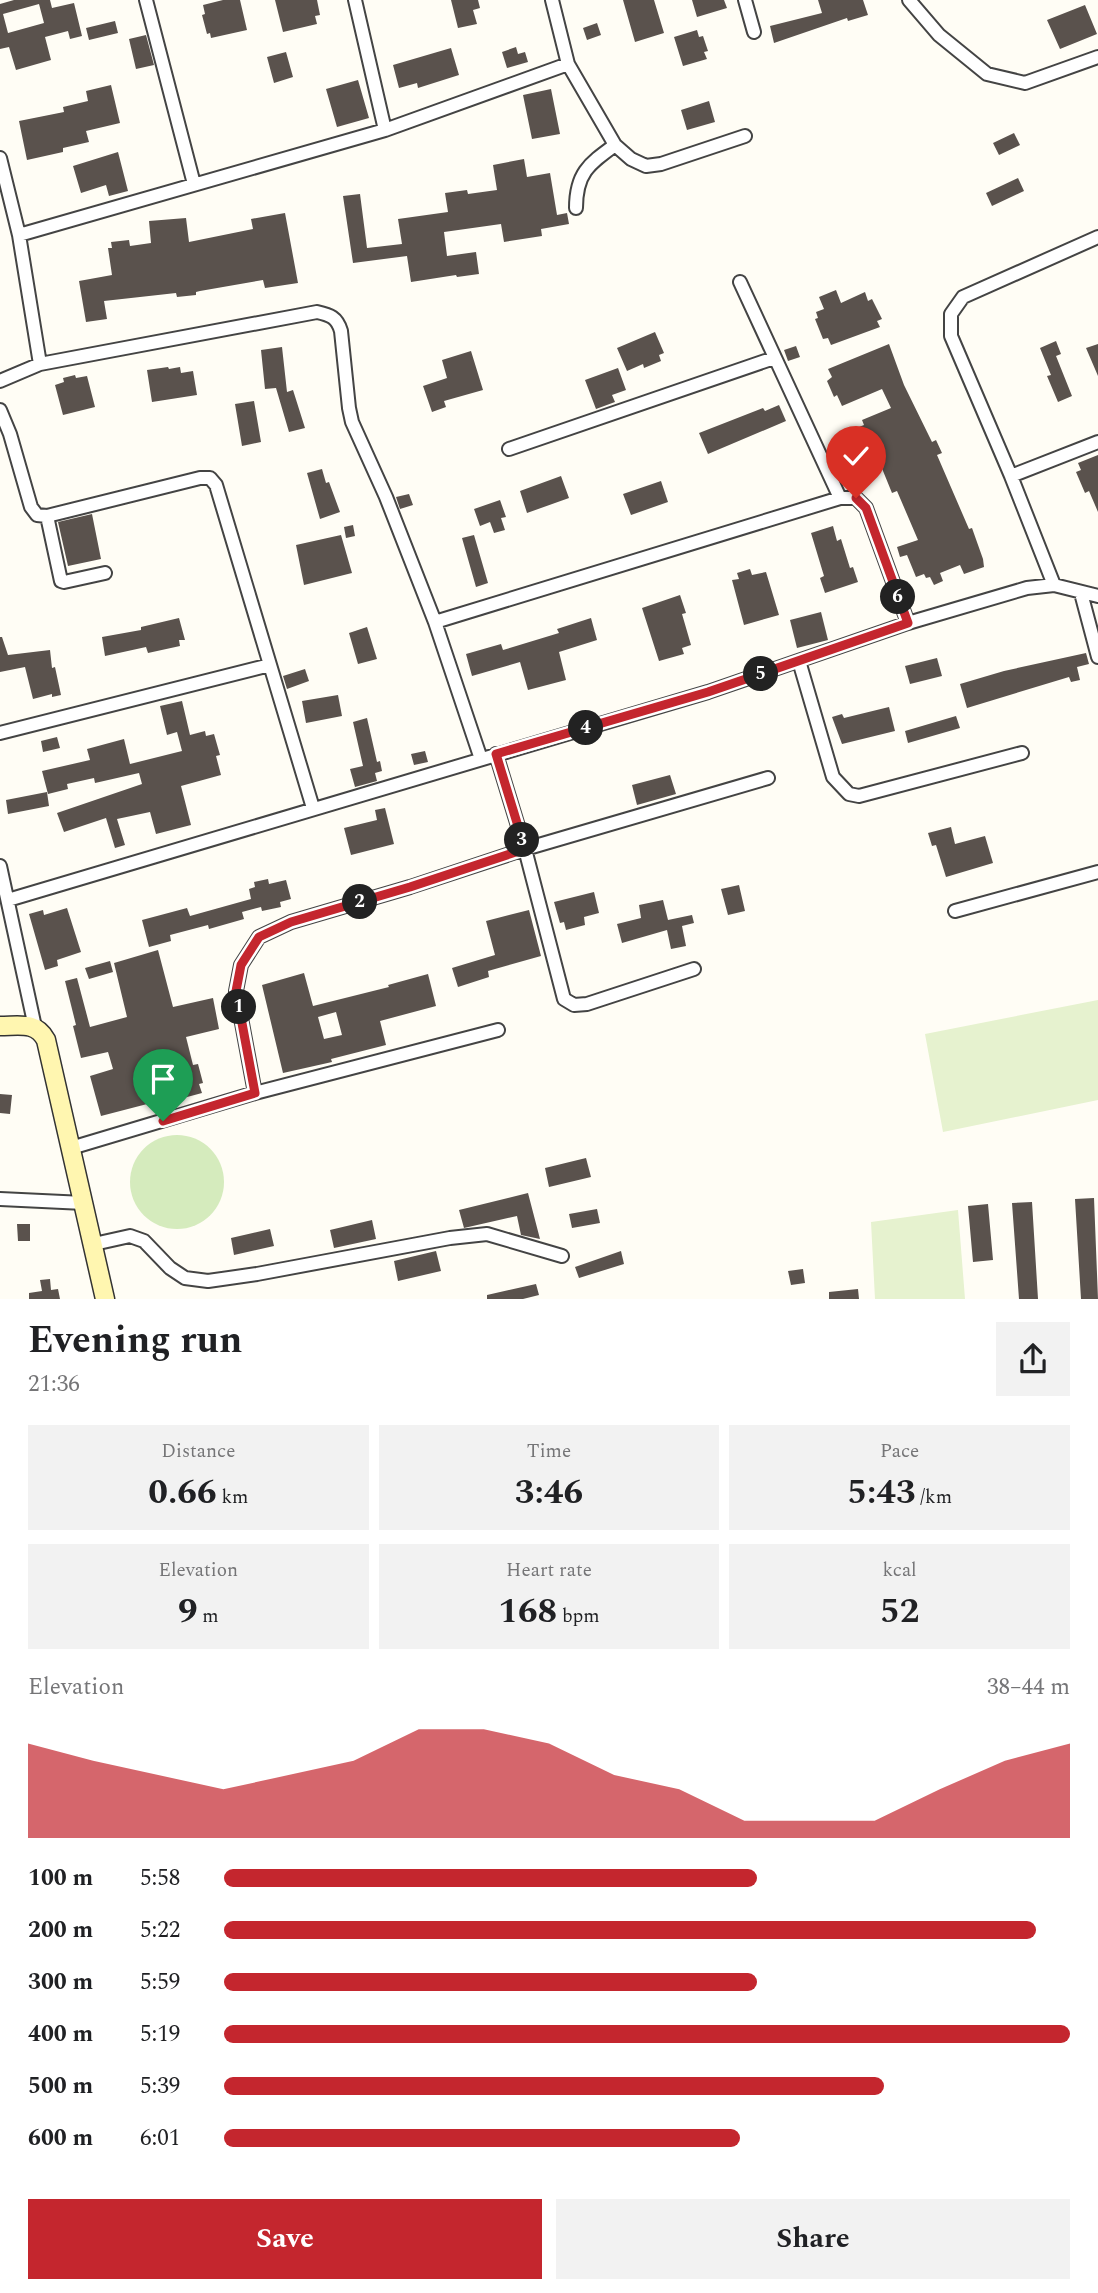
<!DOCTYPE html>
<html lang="en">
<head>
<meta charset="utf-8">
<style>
  :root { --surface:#fff; --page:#f2f2f2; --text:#202124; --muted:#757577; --accent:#c4262e }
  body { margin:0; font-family:Spectral,serif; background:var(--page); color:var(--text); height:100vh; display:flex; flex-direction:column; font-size:26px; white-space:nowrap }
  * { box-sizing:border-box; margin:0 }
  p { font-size:23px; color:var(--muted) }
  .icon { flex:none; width:38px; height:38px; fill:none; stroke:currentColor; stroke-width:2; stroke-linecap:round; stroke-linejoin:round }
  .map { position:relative; height:1299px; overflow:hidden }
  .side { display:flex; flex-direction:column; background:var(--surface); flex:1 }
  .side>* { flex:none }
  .pin { position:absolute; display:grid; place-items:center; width:60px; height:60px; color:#fff; margin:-72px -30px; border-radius:50% 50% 50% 0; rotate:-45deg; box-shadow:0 0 7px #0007 }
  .pin .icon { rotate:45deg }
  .km { position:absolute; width:35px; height:35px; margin:-18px; border-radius:50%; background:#222; color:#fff; font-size:19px; line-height:35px; text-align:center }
  .round { display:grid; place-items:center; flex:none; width:74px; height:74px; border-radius:0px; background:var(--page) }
  .summary { display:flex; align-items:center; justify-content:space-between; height:119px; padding:0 28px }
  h1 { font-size:38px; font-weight:700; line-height:52px }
  .metrics { display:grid; grid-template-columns:repeat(3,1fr); gap:10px; height:119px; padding:7px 28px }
  .metrics div { display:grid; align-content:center; border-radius:0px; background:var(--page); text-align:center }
  .metrics b { font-size:35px; font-weight:700 }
  .metrics small { font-size:19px; font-weight:400 }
  .metrics p { font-size:19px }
  .chart { height:196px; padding:14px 28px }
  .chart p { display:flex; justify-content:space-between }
  .chart svg { width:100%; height:126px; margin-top:7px; fill:var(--accent); opacity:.7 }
  .action { display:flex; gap:14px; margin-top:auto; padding:14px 28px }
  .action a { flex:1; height:80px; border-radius:0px; background:var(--accent); color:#fff; font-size:28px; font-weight:700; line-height:80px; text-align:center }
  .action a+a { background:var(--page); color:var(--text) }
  ul { padding:0 28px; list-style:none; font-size:23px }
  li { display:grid; grid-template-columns:112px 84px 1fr; align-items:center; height:52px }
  li i { height:18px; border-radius:9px; background:var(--accent) }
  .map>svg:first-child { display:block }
</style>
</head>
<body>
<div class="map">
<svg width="1098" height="1299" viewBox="0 0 1098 1299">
  <rect width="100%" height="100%" fill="#fffdf5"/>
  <path fill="#d5ebbd" d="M130 1182a47 47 0 1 1 94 0a47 47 0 1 1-94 0Z"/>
  <path fill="#e6f2cf" d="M1098 1000V1100L943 1132 925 1034Z
    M958 1210 965 1299H875L871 1222Z"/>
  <path fill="#5a524d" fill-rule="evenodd" d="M14 0H50L52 8 74 3 82 36 70 39 68 31 45 37 51 60 16 70 9 47 0 49V4ZM39 4 44 23 8 33 3 14Z
    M223 0H240L247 30 211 38 210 33 207 34 202 15 205 14 203 5Z
    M275 0H317L320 15 315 16 317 24 283 32Z
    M451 0H478L480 8 473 10 477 24 458 28Z
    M623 0H654L664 33 635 42Z
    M692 0H724L727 8 697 17Z
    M818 0H863L868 15 848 21 847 18 774 43 770 26 822 13Z
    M1085 5 1097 34 1060 49 1047 20Z
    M115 21 118 33 89 40 86 28Z
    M597 23 601 35 587 40 583 28Z
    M697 30 699 37 703 36 708 51 704 52 707 59 683 66 674 37Z
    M146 35 154 65 136 69 129 39Z
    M516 47 518 54 525 52 528 62 507 68 502 52Z
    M451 48 459 75 418 88 417 83 399 88 393 65Z
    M286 52 293 77 274 83 267 57Z
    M358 80 369 118 337 127 326 89Z
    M111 85 120 123 86 131 89 142 63 148V152L27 160 19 121 64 112 63 107 88 101 86 91Z
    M551 89 560 134 532 139 523 95Z
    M709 101 715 122 687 130 681 110Z
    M1014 133 1020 145 999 155 993 143Z
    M118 152 128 191 109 196 106 185 81 193 73 166Z
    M524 159 527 177 550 173 557 215 567 213 569 224 541 229 542 236 504 242 501 224 444 232 447 256 476 252 479 274 457 277 456 275 411 282 407 256 353 263 343 196 360 194 367 248 402 244 398 219 448 212 445 193 467 190 468 194 497 190 493 165Z
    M1018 178 1024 191 992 206 986 193Z
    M285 213 298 283 265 288 263 280 200 291 196 292V295L177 297 176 293 104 301 107 319 86 322 79 281 112 275 108 248H112L111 242 129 240 130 246 151 243 149 221 186 218 189 242 253 229 251 219Z
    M836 290 841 303 865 292 868 301 872 299 882 319 877 321 880 327 831 345 828 338 823 339 815 319 818 318 816 312 824 309 819 297Z
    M655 332 664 353 659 355 661 361 644 368 643 364 627 371 617 348Z
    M1056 341 1061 354 1056 356 1072 396 1058 402 1047 376 1051 375 1040 348Z
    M889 344 904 385 932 442 936 440 942 453 937 455 969 529 972 528 983 559 984 567 964 574 960 565 940 573 943 581 934 585 930 577 926 578 924 574 916 577 907 555 900 557 897 547 918 540 897 491 892 493 870 439 866 441 859 427 864 425 862 420 891 408 882 389 842 406 837 395 834 397 827 381 832 377 828 369Z
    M1098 344V376L1086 348Z
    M796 346 800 357 788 361 784 350Z
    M282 347 287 392 293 390 305 428 289 432 276 388 265 389 261 350Z
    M471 351 483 390 444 401 446 407 432 412 423 386 447 378 442 360Z
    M168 367 169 369 180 367 181 373 193 371 197 395 152 402 147 370Z
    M618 368 626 390 612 395 615 402 596 409 585 380Z
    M75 375 76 378 87 376 95 407 63 415 55 385 64 382 63 378Z
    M254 401 261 442 242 446 235 404Z
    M779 405 786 421 708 454 699 433 763 408 765 411Z
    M1098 455V512L1089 491 1085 493 1076 472 1081 470 1078 463Z
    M322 469 326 483 329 482 340 512 320 519 307 473Z
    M561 476 569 498 527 513 520 491Z
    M661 481 668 502 631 515 623 494Z
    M409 494 413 505 400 509 396 497Z
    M500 500 506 517 501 518 505 530 494 533 490 522 480 526 474 509Z
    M92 514 101 559 68 566 58 522Z
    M353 525 355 536 346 538 344 527Z
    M833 526 837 541 841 539 850 568 853 567 858 582 825 593 820 578 824 576 811 533Z
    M341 535 352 573 304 585 296 545Z
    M474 535 488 583 476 587 462 538Z
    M750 569 752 575 766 572 779 615 744 625 732 580 739 579 737 573Z
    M680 595 686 613 682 614 691 645 682 648 684 654 659 661 642 608Z
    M821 612 828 640 797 648 790 620Z
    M179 618 185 640H179L180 646 148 653 146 647 105 656 102 637 141 630V627Z
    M591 618 597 640 559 652 566 680 528 690 520 662 472 676 466 654 501 644 503 650 559 633 557 629Z
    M367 627 377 659 358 664 349 633Z
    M0 637H2L8 655 50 650 52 668 55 667 61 695 52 697V694L33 699 25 667 0 672Z
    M1086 653 1089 664 1077 667 1080 680 1071 682 1069 677 967 708 960 684 1004 671Z
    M937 658 942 676 910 684 905 666Z
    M305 669 309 681 287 689 283 676Z
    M338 695 342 716 306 723 302 701Z
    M182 701 190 735 205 731 206 736 214 734 220 755 216 756 221 775 181 786 191 825 156 834 150 812 117 819 125 845 115 848 106 818 64 832 57 813 142 784 139 773 95 783 94 778 67 784 68 789 48 794 42 771 90 760 87 749 124 739 130 764 182 751 177 732 167 735 160 706Z
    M889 707 895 731 842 744 832 717 842 714 844 718Z
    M956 716 960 728 908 743 905 731Z
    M367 718 377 762 380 761 382 771 375 773 377 781 355 787 350 769 363 766 353 722Z
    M57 737 60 748 43 752 41 741Z
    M425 751 428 762 414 765 411 754Z
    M670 775 676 794 637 805 632 785Z
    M47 792 49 806 8 814 6 800Z
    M385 808 394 844 351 855 344 828 377 820 375 810Z
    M951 827 955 844 985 836 993 863 946 877 936 845 932 846 928 833Z
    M268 879 269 884 286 880 291 899 280 902 281 907 262 911 261 907 242 912 244 919 209 929 208 925 170 935 171 941 149 947 142 920 187 908 190 916 251 899 249 889 255 887 254 882Z
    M739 885 745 911 728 915 721 889Z
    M594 892 599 913 584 917 585 925 566 930 564 922 560 923 554 902Z
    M663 900 668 920 692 915 694 923 682 926 686 946 671 949 667 930 622 943 617 924 641 918 639 905Z
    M67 908 81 952 57 960 58 966 45 970 29 914 43 910 44 915Z
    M529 910 541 956 488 971 489 977 458 987 452 968 495 955 486 921Z
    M158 950 173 1007 213 998 219 1029 186 1037 193 1065 198 1064 203 1083 199 1084 202 1093 176 1100V1097L151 1103 101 1116 90 1076 113 1069 108 1052 81 1058 73 1026 76 1025 65 981 77 978 90 1027 127 1017 114 963Z
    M110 961 113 972 89 979 85 968Z
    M304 973 313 1006 389 987 388 985 428 974 436 1006 380 1021 386 1045 331 1059 332 1062 283 1073 262 985ZM336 1012 342 1035 324 1039 318 1017Z
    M0 1094 12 1095 10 1114 0 1113Z
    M586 1158 591 1177 549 1187 545 1168Z
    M528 1193 540 1239 521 1235 517 1216 464 1228 459 1210Z
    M1094 1198 1098 1299H1081L1075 1199Z
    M1032 1202 1038 1299H1019L1012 1203Z
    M988 1204 993 1260 973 1262 968 1206Z
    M597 1209 600 1223 572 1228 569 1214Z
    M372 1220 376 1239 334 1248 330 1230Z
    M17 1224H30V1241H18Z
    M270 1229 274 1246 234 1255 231 1238Z
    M436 1251 441 1271 398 1281 394 1261Z
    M621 1251 624 1264 579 1278 575 1267Z
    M803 1269 805 1283 791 1285 788 1271Z
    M50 1279 51 1290 58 1289 60 1299H29V1293L42 1291 40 1280Z
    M536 1284 539 1295 523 1299H487V1295Z
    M858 1289 859 1299H829V1292Z"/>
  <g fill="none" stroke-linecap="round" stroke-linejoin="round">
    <defs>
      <path id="street" d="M146 0 194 184
        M355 0 385 130
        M552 0 568 64 615 145 631 159 646 166 661 164 745 136
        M745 0 754 32
        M909 0 939 35 987 74 1025 83 1098 57
        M0 158 19 235 40 364
        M576 208C576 173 589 164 615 145
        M19 235 385 130 568 64
        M740 282 840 498
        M0 381 40 364 317 312C330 315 337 317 341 331L349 408 352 422 386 497 435 622 481 759
        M0 410 10 434 31 507 37 515 47 516 200 478H210L216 485 313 808
        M509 449 774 358
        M1011 476 1098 442
        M47 516 61 581 64 582 105 573
        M1054 585 1011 476 951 336V314L963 297 1098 237
        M1081 593 1098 657
        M435 622 840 498H856L866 508 908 623
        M799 661 833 777 849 794 859 796 1022 753
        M0 733 270 665
        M496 754 525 849 564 999 574 1005 587 1004 694 969
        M0 866 35 1027
        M8 900 708 692 908 623 1027 588 1054 585 1098 596
        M955 911 1098 872
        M255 1093 236 991 241 965 259 937 291 922 410 887 525 849 768 778
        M71 1148 255 1093 498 1030
        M0 1199 84 1203
        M94 1244 130 1236 144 1241 170 1268 185 1278 208 1281 257 1274 450 1238 487 1234 562 1256"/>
      <path id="secondary" d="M0 1026C19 1026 36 1021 46 1040L105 1299"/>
    </defs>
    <use href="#street" stroke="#444" stroke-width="16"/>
    <use href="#secondary" stroke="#333" stroke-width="21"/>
    <use href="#street" stroke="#fff" stroke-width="12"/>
    <use href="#secondary" stroke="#fff6b0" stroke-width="18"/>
  </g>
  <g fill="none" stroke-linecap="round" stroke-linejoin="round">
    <defs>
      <path id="route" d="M163 1121 255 1093 236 991 241 965 259 937 291 922 410 887 525 849 496 754 708 692 908 623 866 508 856 498"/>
    </defs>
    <use href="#route" stroke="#fff" stroke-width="14"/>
    <use href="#route" stroke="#c4262e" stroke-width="9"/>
  </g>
</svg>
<div class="pin" style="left:163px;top:1121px;background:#1e9e55"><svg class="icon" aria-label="arrive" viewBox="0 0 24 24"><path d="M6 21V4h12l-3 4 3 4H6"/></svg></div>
<div class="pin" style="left:856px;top:498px;background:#d93025"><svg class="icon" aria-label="check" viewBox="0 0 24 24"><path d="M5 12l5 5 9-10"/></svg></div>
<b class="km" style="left:239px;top:1007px">1</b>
<b class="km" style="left:360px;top:902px">2</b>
<b class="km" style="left:522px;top:840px">3</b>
<b class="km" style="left:586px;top:728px">4</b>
<b class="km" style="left:761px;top:674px">5</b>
<b class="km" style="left:898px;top:597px">6</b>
</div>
<section class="side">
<div class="summary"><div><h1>Evening run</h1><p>21:36</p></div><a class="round"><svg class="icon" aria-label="share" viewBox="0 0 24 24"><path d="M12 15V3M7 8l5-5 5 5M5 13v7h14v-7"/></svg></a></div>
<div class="metrics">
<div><p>Distance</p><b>0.66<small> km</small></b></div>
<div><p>Time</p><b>3:46</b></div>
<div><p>Pace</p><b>5:43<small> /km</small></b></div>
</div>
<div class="metrics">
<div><p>Elevation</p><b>9<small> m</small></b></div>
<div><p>Heart rate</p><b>168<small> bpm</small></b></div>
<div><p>kcal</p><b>52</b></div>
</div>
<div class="chart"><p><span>Elevation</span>38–44 m</p>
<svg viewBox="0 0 160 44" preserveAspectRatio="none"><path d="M0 44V11L10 17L20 22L30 27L40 22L50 17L60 6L70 6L80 11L90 22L100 27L110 38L120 38L130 38L140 27L150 17L160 11V44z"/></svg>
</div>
<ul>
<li><b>100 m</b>5:58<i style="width:63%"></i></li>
<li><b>200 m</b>5:22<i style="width:96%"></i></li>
<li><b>300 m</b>5:59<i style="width:63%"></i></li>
<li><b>400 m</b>5:19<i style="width:100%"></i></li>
<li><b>500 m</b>5:39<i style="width:78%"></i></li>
<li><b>600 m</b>6:01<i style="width:61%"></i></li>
</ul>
<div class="action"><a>Save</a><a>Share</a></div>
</section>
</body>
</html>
